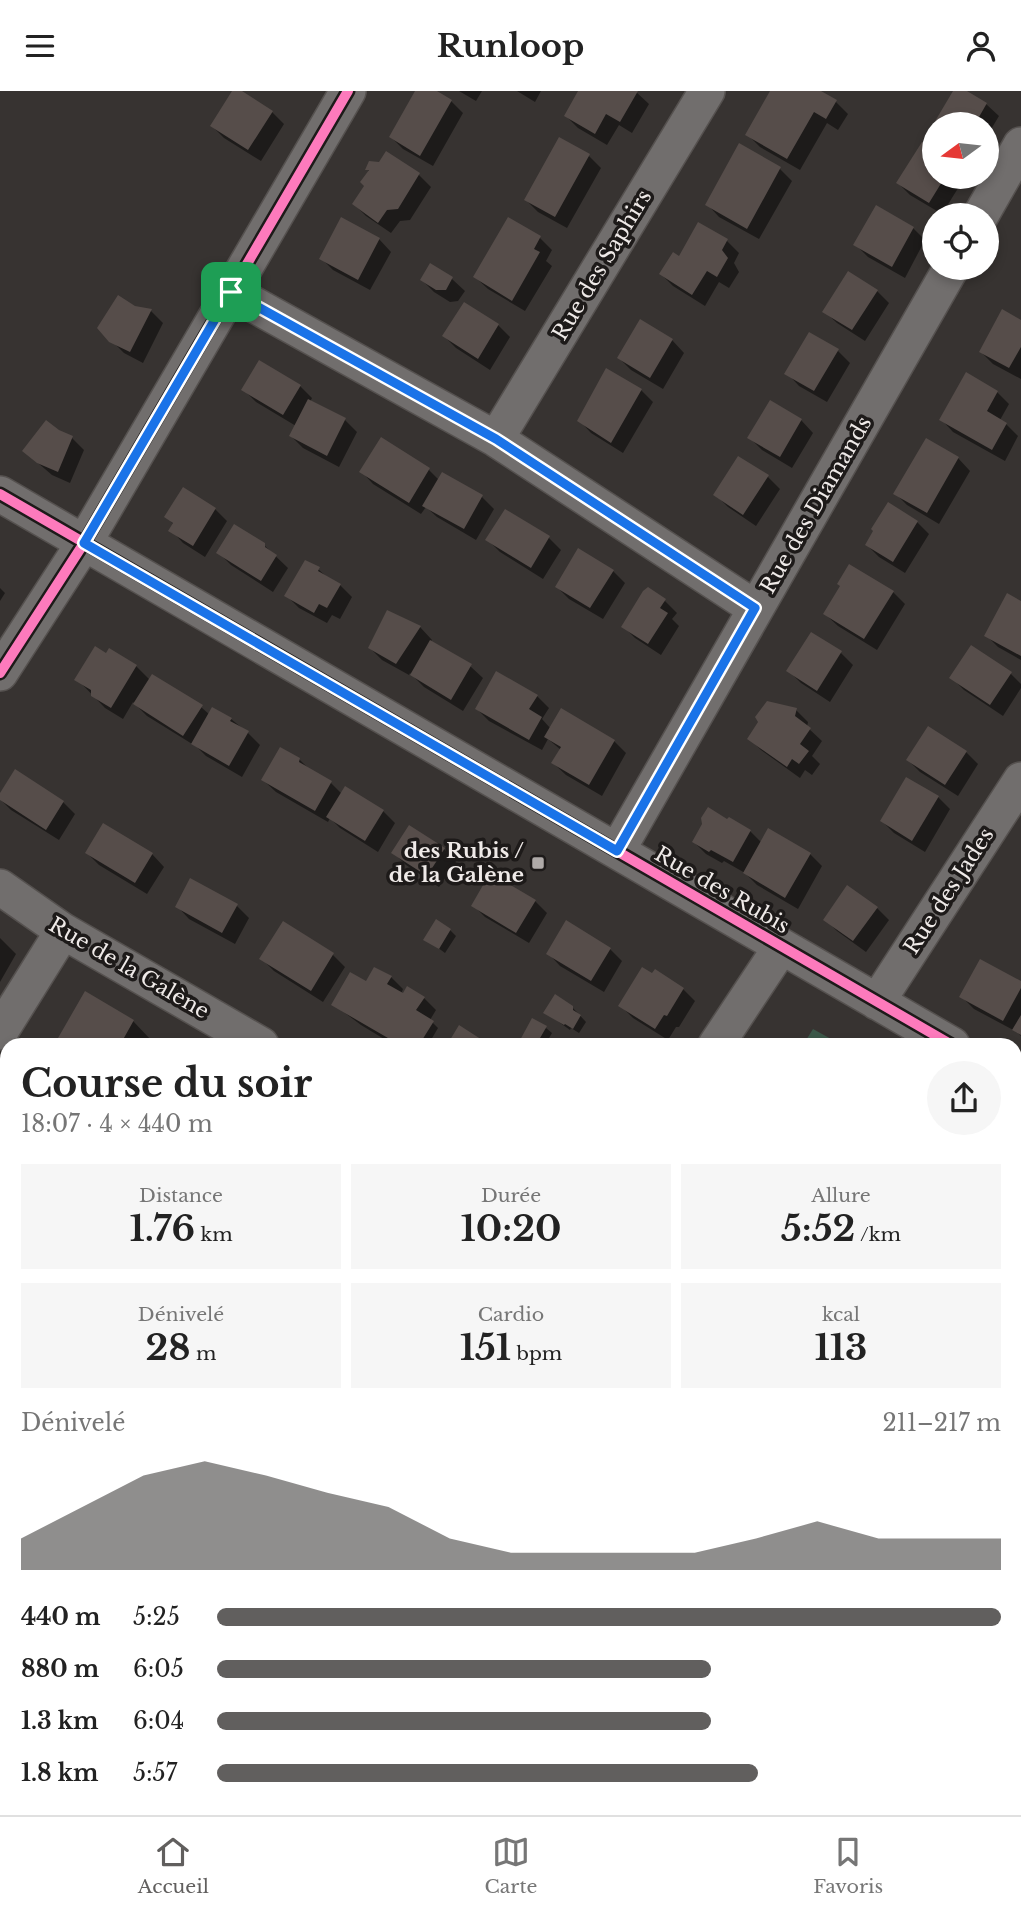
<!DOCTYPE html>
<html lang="fr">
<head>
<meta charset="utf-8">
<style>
  :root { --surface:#fff; --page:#f6f6f6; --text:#222; --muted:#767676; --line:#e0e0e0; --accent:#615f5e }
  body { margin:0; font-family:"Libre Baskerville",serif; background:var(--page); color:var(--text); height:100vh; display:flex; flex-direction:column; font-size:26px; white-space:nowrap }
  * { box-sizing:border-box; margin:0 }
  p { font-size:23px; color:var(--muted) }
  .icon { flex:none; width:38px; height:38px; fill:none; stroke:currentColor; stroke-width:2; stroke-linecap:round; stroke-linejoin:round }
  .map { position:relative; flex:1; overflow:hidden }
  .panel { position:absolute; left:0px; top:947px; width:1022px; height:779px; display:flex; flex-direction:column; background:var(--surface); border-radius:21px 21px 0 0; box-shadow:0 4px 10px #0003 }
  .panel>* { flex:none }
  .needle { width:46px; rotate:255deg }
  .buttons { position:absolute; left:922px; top:21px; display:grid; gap:14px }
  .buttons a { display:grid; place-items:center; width:77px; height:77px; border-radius:50%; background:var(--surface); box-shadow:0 4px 10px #0003; font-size:35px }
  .pin { position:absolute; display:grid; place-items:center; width:60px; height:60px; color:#fff; margin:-30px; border-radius:14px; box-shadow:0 4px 10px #0006 }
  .round { display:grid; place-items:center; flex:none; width:74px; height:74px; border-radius:37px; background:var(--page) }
  .summary { display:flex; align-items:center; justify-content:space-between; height:119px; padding:0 21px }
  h1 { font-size:38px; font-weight:800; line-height:52px }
  .stats { display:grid; grid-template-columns:repeat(3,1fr); gap:10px; height:119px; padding:7px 21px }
  .stats div { display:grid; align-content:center; border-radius:0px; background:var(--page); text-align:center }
  .stats b { font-size:35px; font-weight:800 }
  .stats small { font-size:19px; font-weight:400 }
  .stats p { font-size:19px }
  .chart { height:196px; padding:14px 21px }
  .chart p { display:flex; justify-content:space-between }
  .chart svg { width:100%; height:126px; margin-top:7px; fill:var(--accent); opacity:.7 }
  ul { padding:0 21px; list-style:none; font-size:23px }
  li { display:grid; grid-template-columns:112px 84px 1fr; align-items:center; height:52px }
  li i { height:18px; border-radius:9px; background:var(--accent) }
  header { display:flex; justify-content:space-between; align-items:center; height:91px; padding:0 21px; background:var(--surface); font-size:32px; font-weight:800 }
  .dock { display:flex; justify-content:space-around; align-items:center; height:98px; border-top:2px solid var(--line); background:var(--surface); font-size:19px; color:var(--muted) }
  .dock a { display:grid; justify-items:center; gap:4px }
  .dock .selected { color:var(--accent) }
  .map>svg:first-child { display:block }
</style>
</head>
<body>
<header><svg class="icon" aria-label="menu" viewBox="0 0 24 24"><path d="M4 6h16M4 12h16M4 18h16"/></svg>Runloop<svg class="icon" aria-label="person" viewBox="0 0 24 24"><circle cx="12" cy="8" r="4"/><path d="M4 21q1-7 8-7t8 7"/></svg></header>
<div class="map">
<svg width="1021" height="1724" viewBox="0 0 1021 1724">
  <rect width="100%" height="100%" fill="#373331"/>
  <path fill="#3c5849" d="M813 938 842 954H803Z
    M1015 1048 1021 1052V1724H298L302 1718H1015Z"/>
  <path fill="#0007" d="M234 0H238L272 21 284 33 261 70 224 47 212 35Z
    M417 0H434L451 10 463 22 433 75 403 58 391 46Z
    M459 0H482L476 10Z
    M517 0H541L535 11Z
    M580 0H635L649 13 632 42 619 34 607 54 578 37 566 25Z
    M772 0H817L836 11 848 23 838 39 827 32 800 79 760 56 747 43Z
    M955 0H964L986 13 999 25 987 45V33H938L936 32Z
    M922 54 934 61V86H965L942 123 910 104 898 92Z
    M740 55 780 78 792 90 759 148 719 126 707 113Z
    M386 63 419 84 431 96 410 129 400 130 391 142 366 125 354 113 366 95 370 81 367 78 380 73Z
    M589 65 601 77 567 137 538 121 526 109Z
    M509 129 540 147 552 159 546 170 552 175 525 220 488 198 475 186Z
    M699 133 727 150 739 162 734 172 739 181 729 197 719 191 705 215 673 195 661 183 679 167Z
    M913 137 925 149 905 187 868 166 856 154Z
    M379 148 391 161 370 199 333 179 321 167Z
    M430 174 452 188 465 200 458 210 450 211 434 201 422 189Z
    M877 200 889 212 865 250 837 232 824 220Z
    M134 217 151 220 163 232 143 272 124 262 111 249Z
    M1021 231V288L993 273 981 261Z
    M498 234 510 246 490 279 456 257 444 245Z
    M672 249 684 262 663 298 631 279 619 267Z
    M838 260 850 272 827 311 799 295 787 282Z
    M300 295 312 307 310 311 345 329 357 341 339 376 303 357 291 345 296 335 256 311 244 299Z
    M641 299 653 311 623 362 591 342 579 329Z
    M997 301 1009 313 1000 329 1006 333 1018 345 1005 370 953 341 941 328Z
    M801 329 813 342 792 377 762 359 750 347Z
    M72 347 84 359 70 392 52 384 24 360Z
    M381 348 429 379 439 389 482 406 494 418 476 449 437 426 426 416 421 423 373 393 361 380Z
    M958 367 970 380 939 433 907 414 895 402Z
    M768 386 780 398 756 435 728 416 716 404Z
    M215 418 227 430 205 466 183 452 171 439 174 434 167 426Z
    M917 431 929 443 905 482 879 466 867 454 875 440Z
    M549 447 561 459 543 488 500 461 488 449Z
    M264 454 288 477 273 501 231 474 219 462Z
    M318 478 329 488 340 494 352 506 340 528 332 524 327 532 299 517 287 505Z
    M613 480 625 492 603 528 569 508 557 496Z
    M0 497 5 502 0 510Z
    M893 501 905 513 877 559 838 535 825 523Z
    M665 510 677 522 672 528 679 535 661 564 635 547 623 535Z
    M1021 512V569L998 556 986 544Z
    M420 536 432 549 430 551 470 575 483 587 463 620 424 596 410 582 409 584 382 569 370 557Z
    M841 562 853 574 830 611 801 592 789 580Z
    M107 564 136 575 150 589 201 616 210 624 231 628 247 641 260 654 242 686 206 665 197 656 147 625 133 611 123 628 105 617 77 588Z
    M1011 583 1021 593V597L1003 625 964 599 952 587Z
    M537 605 549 617 542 628 551 638 614 650 626 662 602 705 566 684 553 672 561 659 548 648 542 659 489 630 477 618Z
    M796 619 808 631 807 636 822 650 812 665 820 673 812 684 805 679 800 687 761 659 749 647Z
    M966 661 978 673 958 705 920 681 908 669Z
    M299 668 310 679 331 692 342 703 383 720 395 732 378 761 340 737 330 727 328 731 276 701 263 689Z
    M0 706 63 711 75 723 59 749 11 719 0 708Z
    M938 706 950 718 925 761 894 742 882 730Z
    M730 728 750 740 762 752 810 763 822 775 798 818 757 794 745 782 724 770 722 772 706 763 694 751Z
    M444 758 456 771 439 796 406 774 394 762Z
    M87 762 152 763 164 776 147 803 99 774Z
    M535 810 547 822 529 852 485 826 473 814Z
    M177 815H237L249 827 235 853 189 828Z
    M877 817 889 829 866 861 837 840 825 828Z
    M450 839 456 845 445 862 426 848Z
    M0 847 16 863 0 891Z
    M610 858 622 870 604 901 560 875 548 862Z
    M333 864 345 876 323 911 274 880 262 868Z
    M391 886 403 898 401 903 424 907 436 919 430 929 438 937 428 954H394L361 934 333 913Z
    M1021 892V945L1017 941 974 918 961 905Z
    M683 898 695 910 679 936H676L668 949 633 927 620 914Z
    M572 916 586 931 579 942 571 937 570 939 545 921Z
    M133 930 151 949 148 954H56Z
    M546 937 552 942 545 954H524Z
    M0 1069 7 1073V1203L0 1215Z
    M7 1383V1397L2 1392Z
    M0 1554 7 1558V1611L0 1607Z
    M533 1718H708L705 1724H529Z
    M891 1718H931L936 1724H894Z"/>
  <path fill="#564d4a" d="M232 0H242L273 20 248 59 210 35Z
    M415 0H437L452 9 420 65 389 46Z
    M578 0H638L620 31 606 23 595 43 564 25Z
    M770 0H821L837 9 826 28 814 21 787 68 745 44Z
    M953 0H967L987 12 975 33 934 32Z
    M559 46 590 63 555 126 524 109Z
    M922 51 934 59V86H945L929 112 896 92Z
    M739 52 781 76 747 138 705 114Z
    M386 60 420 82 398 118 387 119 378 132 352 113 364 95 360 91 369 79H365L369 70 379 71Z
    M876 114 914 136 892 176 853 154Z
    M341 126 380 147 358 189 319 168Z
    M508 126 541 145 534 158 540 161 512 210 473 186Z
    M698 131 728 148 722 159 728 167 717 186 707 180 692 204 659 183 673 161 679 165Z
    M430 172 453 186 446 199H436L420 189Z
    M848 180 878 199 852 239 822 221Z
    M118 204 135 215 152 218 130 261 109 251 97 237Z
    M464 211 499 233 478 268 442 245Z
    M1002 218 1021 229V256L1009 277 979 261Z
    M640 228 673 248 650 287 617 267Z
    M809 241 839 258 814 300 784 283Z
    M259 269 301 294 283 324 241 299Z
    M606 277 642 298 611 352 577 330Z
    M966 281 998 300 987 320 1007 332 992 359 939 329Z
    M308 308 346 327 327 365 289 345Z
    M770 309 802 328 780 366 747 347Z
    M46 329 59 339 73 345 58 381 37 372 22 360Z
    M381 346 430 377 409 412 359 381Z
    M926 347 959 366 927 422 893 403Z
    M738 365 769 384 743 424 713 404Z
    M442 381 483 404 464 438 422 415Z
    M183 396 216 417 193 455 168 440 173 432 164 426Z
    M888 411 918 430 893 471 865 454 873 440 871 438Z
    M505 418 550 445 531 477 485 449Z
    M234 433 265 452V456L277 464 261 490 216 462Z
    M578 457 614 479 590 517 555 496Z
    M305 469 320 476 318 480 341 493 327 517 319 513 314 522 284 505Z
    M849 473 894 500 864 548 823 523 840 495 837 493Z
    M648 496 666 508 660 517 668 522 648 553 621 536 643 500Z
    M1007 502 1021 510V565L984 545Z
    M387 519 421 535 396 573 368 557Z
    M811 541 842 560 817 600 786 580Z
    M430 549 472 573 451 609 410 584Z
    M971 554 1012 581 990 614 949 587Z
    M95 555 106 562 109 557 137 574 111 617 91 605V599L74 589Z
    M496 580 538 604 529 618 542 626 529 649 475 618Z
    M152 583 203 614 183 645 133 613Z
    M767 610 797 617 795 625 811 637 800 653 809 660 799 673 792 668 787 676 747 648 758 631 755 626Z
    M212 616 232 627 230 630 249 640 229 675 191 653Z
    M561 617 615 649 589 694 551 672 561 656 544 646Z
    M928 635 967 660 945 694 906 669Z
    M280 656 300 667 299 671 332 690 315 720 261 689Z
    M15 678 64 710 46 739 0 709V702Z
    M906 686 939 705 912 750 880 730Z
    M345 695 384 719 365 750 326 726Z
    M708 716 727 728 729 726 751 739 733 771 711 759 709 761 692 751 702 733 701 727Z
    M103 732 153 762 135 792 85 762Z
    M409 734 445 757 427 785 391 762Z
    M768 737 811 762 785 807 743 782Z
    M490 782 536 809 516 842 471 815Z
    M190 787 238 813 222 842 175 816Z
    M847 794 878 816 853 850 823 829Z
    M436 828 451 838 439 858 423 849Z
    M566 829 611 857 591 890 546 863Z
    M283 830 334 862 311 900 259 868Z
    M980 868 1021 890V897L1003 930 959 906Z
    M374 876 392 885 387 893 403 902 407 895 425 906 416 919 434 930 419 954H400L331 914 350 881 366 890Z
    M642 876 652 882 655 878 684 897 667 925 664 924 655 938 618 915Z
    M85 900 134 929 120 954H54Z
    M555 903 573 915V919L581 924 573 938 565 933 564 934 543 922Z
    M1021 924V944L1012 939Z
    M532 927 547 935 536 954H523L519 951Z
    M459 934 490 954H447Z
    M0 1067 7 1071V1153L0 1166Z
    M0 1552 7 1556V1596L3 1602 0 1600Z
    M0 1627 7 1631V1655L0 1651Z
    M531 1718H669L666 1724H527Z
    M885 1718H923L919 1724H894Z"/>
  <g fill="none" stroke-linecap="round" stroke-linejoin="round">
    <defs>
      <path id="minor" d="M981 124 1021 54
        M231 201 496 348 755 517
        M496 348 707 0
        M0 403 952 954
        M0 582 84 452 348 0
        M617 760 951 177
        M0 796 63 840 261 954
        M877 911 1021 689
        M0 941 63 840
        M716 954 781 856
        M1015 990 1021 993
        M0 1469 7 1473
        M830 1724 833 1718"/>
    </defs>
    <use href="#minor" stroke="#55514f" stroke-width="38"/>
    <use href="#minor" stroke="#716e6d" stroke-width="35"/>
    <defs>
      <path id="cycleway" d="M0 403 952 954
        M0 582 84 452 348 0"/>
    </defs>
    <use href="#cycleway" stroke="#1d1a19" stroke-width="15"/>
    <use href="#cycleway" stroke="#fd7abc" stroke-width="10"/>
  </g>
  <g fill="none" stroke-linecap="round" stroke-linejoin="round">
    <defs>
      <path id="route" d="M231 201 496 348 755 517 617 760 84 452Z"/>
    </defs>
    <use href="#route" stroke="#fff" stroke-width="14"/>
    <use href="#route" stroke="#1a73e8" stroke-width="9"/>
  </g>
  <rect fill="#afaaa8" stroke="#1d1a19" stroke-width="2.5" x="531" y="765" width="14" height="14" rx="3.5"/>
  <g text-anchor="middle" stroke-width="7" stroke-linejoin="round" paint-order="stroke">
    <g font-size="21" fill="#efeae8" stroke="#1d1a19">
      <text transform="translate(602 174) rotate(-59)" y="7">Rue des Saphirs</text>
      <text transform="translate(816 414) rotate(-60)" y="7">Rue des Diamands</text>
      <text transform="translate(722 799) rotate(30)" y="7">Rue des Rubis</text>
      <text transform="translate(949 800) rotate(-57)" y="7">Rue des Jades</text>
      <text transform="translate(129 877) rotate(30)" y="7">Rue de la Galène</text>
    </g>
    <g font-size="21" font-weight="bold" fill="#efeae8" stroke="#1d1a19" text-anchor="end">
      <text x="524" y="767">des Rubis /<tspan x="524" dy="24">de la Galène</tspan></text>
    </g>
  </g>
</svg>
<div class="buttons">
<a><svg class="needle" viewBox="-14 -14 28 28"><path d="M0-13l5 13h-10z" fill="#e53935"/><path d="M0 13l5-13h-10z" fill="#767676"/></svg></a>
<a><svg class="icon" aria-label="locate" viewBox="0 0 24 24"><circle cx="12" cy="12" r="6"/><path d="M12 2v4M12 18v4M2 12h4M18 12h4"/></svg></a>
</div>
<div class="pin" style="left:231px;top:201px;background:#1e9e55"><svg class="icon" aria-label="arrive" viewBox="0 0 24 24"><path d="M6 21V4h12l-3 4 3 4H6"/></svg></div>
<section class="panel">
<div class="summary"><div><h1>Course du soir</h1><p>18:07 · 4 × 440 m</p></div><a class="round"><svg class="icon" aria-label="share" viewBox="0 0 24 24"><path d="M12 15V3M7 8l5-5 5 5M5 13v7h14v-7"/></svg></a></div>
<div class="stats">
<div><p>Distance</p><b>1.76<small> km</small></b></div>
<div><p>Durée</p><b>10:20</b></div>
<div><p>Allure</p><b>5:52<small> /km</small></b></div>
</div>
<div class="stats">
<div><p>Dénivelé</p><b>28<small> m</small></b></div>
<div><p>Cardio</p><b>151<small> bpm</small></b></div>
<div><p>kcal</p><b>113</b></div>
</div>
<div class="chart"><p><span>Dénivelé</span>211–217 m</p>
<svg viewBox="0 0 160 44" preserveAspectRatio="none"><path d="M0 44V33L10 22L20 11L30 6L40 11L50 17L60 22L70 33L80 38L90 38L100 38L110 38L120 33L130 27L140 33L150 33L160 33V44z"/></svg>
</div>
<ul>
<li><b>440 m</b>5:25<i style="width:100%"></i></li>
<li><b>880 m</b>6:05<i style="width:63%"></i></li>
<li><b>1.3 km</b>6:04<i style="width:63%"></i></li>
<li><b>1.8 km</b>5:57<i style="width:69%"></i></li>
</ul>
</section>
</div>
<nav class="dock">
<a class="selected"><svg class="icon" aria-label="home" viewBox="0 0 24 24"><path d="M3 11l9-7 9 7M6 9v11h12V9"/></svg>Accueil</a>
<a><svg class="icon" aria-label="map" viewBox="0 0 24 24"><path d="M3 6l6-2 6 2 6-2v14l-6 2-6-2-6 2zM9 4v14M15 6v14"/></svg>Carte</a>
<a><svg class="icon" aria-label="saved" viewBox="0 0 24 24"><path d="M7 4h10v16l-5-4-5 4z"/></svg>Favoris</a>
</nav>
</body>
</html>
